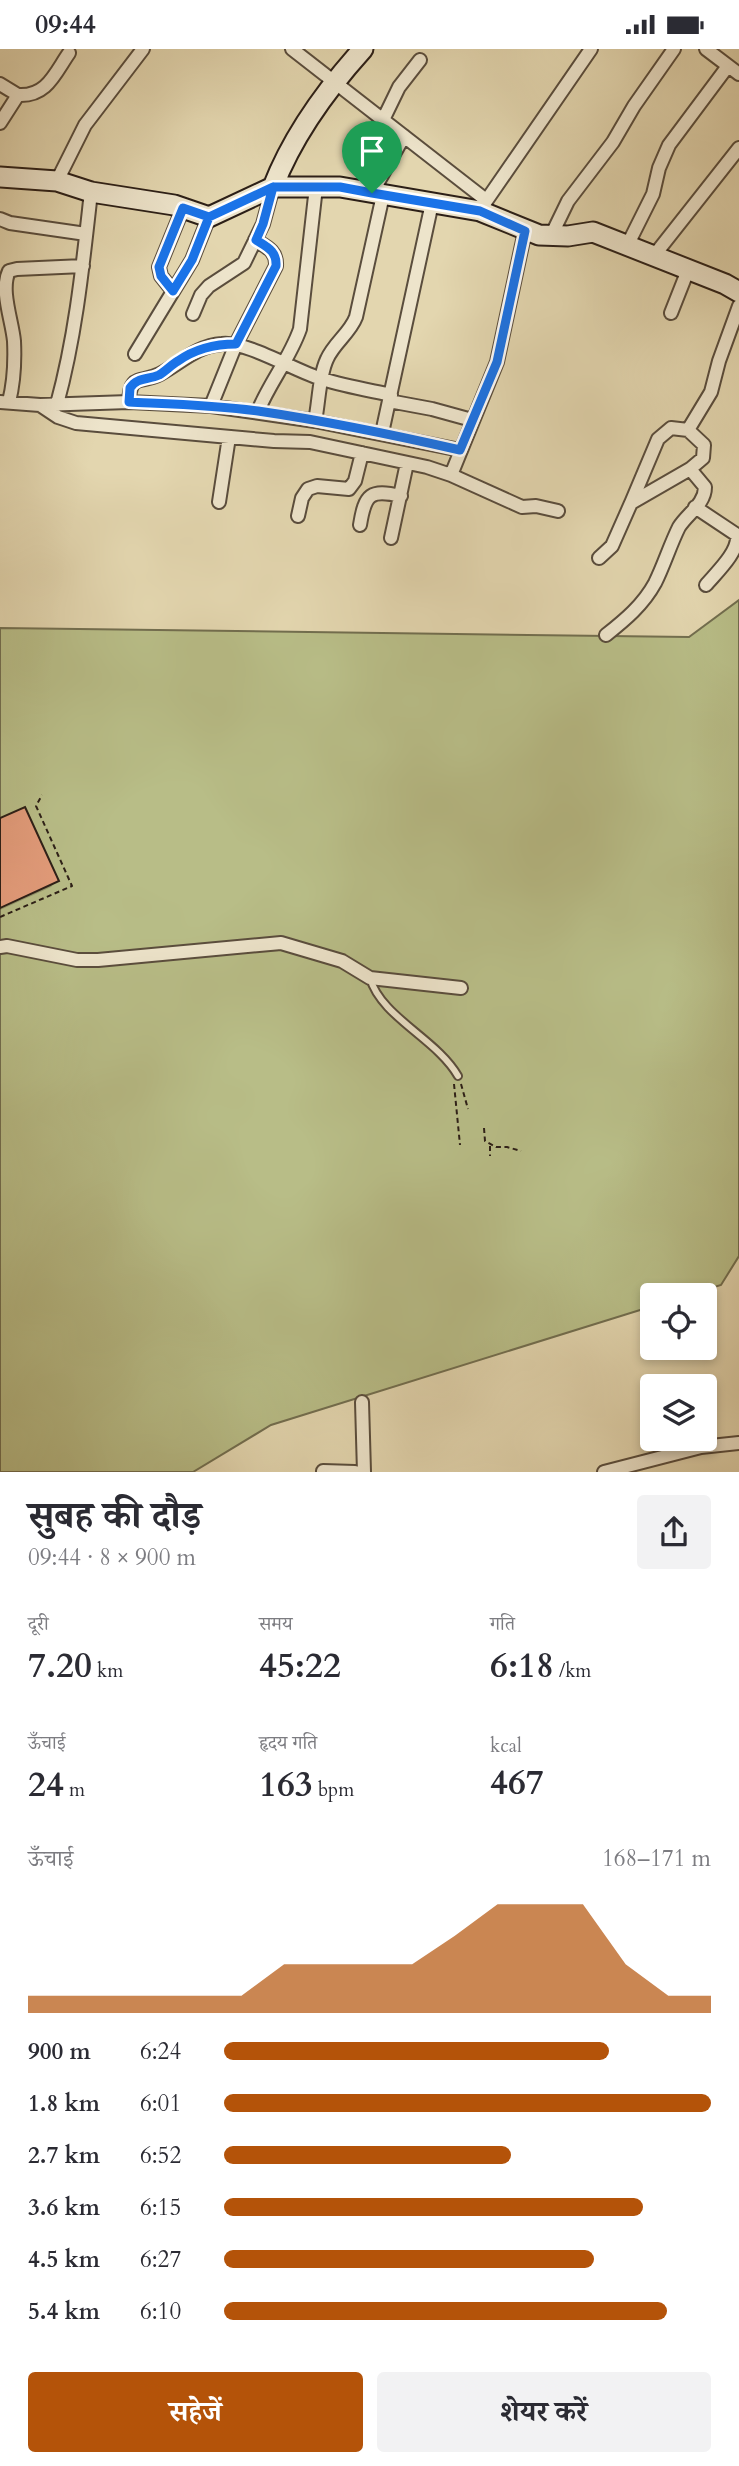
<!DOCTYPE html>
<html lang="hi">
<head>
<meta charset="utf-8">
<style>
  :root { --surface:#fff; --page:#f2f2f3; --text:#2b2b33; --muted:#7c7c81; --accent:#b45309 }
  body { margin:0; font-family:Cardo,"Noto Serif Devanagari",serif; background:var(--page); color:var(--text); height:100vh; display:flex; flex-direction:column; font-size:26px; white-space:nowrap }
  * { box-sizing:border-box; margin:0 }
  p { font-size:23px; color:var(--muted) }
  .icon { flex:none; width:38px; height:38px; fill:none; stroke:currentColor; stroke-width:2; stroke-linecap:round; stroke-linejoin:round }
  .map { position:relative; height:1423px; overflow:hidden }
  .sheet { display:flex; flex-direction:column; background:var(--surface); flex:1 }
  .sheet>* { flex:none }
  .buttons { position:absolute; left:640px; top:1234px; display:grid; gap:14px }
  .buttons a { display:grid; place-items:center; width:77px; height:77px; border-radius:7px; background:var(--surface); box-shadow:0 4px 10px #0003; font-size:35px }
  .pin { position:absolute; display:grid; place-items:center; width:60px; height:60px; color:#fff; margin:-72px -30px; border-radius:50% 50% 50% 0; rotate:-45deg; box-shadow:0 0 7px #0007 }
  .pin .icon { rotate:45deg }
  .round { display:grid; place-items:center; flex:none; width:74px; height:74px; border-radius:7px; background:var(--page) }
  .head { display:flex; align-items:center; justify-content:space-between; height:119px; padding:0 28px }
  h1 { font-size:38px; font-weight:700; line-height:52px }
  .metrics { display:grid; grid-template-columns:repeat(3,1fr); gap:10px; height:119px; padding:7px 28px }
  .metrics div { display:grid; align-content:center }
  .metrics b { font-size:35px; font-weight:700 }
  .metrics small { font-size:19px; font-weight:400 }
  .metrics p { font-size:19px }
  .chart { height:196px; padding:14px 28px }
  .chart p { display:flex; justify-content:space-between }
  .chart svg { width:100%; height:126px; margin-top:7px; fill:var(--accent); opacity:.7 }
  .cta { display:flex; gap:14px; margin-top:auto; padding:14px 28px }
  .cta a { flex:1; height:80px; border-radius:7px; background:var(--accent); color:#fff; font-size:28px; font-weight:700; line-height:80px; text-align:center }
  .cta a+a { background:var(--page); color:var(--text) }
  ul { padding:0 28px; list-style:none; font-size:23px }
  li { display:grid; grid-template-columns:112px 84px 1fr; align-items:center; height:52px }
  li i { height:18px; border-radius:9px; background:var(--accent) }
  .status { display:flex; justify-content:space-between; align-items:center; height:49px; padding:0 35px; background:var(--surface); direction:ltr }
  .status svg { height:19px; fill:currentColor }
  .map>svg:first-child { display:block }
</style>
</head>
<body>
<div class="status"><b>09:44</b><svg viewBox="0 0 49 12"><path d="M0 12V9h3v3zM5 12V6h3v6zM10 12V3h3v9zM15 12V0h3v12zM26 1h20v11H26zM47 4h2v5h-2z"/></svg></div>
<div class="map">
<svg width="739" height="1423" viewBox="0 0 739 1423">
  <rect width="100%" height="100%" fill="#e3d6af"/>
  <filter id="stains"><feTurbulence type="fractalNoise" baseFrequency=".00286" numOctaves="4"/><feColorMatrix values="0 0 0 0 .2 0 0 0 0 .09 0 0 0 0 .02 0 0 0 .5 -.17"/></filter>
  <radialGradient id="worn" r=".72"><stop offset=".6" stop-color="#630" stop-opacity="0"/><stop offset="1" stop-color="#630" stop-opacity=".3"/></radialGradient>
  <path fill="#b8bd87" stroke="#726e4f" stroke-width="2" d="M739 551V1207L721 1236 689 1246H653V1257L271 1376 193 1423H0V579L689 588Z"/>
  <path fill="#0003" d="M0 771 57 831 51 838 0 861Z"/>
  <path fill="#e39c7b" stroke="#2c1f17" stroke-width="2" d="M25 758 59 832 0 859V769Z"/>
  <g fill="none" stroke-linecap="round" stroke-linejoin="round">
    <defs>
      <path id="lane" d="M370 929C381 968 437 990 458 1027"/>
      <path id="street" d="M292 0 486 151
        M706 0 739 25
        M0 35 18 46 0 74
        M18 46C47 48 55 24 69 4
        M383 71 399 38 420 11
        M57 132 85 76 143 0
        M372 144 404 87
        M482 158 591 0
        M0 170 10 174 86 185
        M551 187 568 152 613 93 634 57 674 0
        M627 197 653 145 659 119 669 96 728 17
        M653 208 739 99
        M173 242 161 227 159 218 183 159
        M671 264 688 221
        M193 265 201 246 209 237 244 214 263 175 273 138
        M135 305 192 211 209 168
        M389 352 432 360 472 371
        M0 353 40 356 129 353 211 357 315 372 460 401
        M9 353C14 333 15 313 14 292 12 271 0 241 9 222L17 220 83 217
        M129 353C130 324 140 335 160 325 181 314 196 297 222 295 247 292 295 322 322 330 345 337 368 341 391 346
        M57 355C76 286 83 214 91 143
        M40 356 58 368 76 374 274 392 310 393 427 418 451 426 497 313 525 182
        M211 357 236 295 276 217C277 202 267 198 255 191
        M258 362C270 333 290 309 300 280L316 138
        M315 372C319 353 319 327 327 310 334 294 350 284 356 268L383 146
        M382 384 432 154
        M451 426 522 458 536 457 558 462
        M219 453 229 388
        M631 454 658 390 671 379 688 381 711 343 719 312 739 257
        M695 458 737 486C739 503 716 524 706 536
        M298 467 302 449 308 440 317 437 349 440 355 432 362 404
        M360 476C365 445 370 440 401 447
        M391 489 407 414
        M599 509 612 497 631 454 690 420 703 409 704 396 688 381
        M606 586C625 571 643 556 655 534 664 516 670 496 679 478 688 464 705 455 705 438L690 420
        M0 898 7 897 77 911H98L281 894 342 912 370 929 461 939
        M362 1353 364 1423
        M323 1422 355 1423
        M604 1423 701 1398 739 1394"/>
      <path id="secondary" d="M0 128 57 132 91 143 174 156 209 168 273 138H340L480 162 539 186 568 187 593 183 725 235 739 243
        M273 138C293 86 326 41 363 0"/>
    </defs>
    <use href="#lane" stroke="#5a4d3d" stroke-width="10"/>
    <use href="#street" stroke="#5a4d3d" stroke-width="16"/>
    <use href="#secondary" stroke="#2c1f17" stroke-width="23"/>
    <path stroke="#2c1f17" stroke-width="2" stroke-dasharray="5 3.5" stroke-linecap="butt" d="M0 868 72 837 36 757 42 746
      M454 1035 460 1096
      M461 1035 468 1060
      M484 1079 485 1092 496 1098H507L521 1102
      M490 1097V1107"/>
    <use href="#lane" stroke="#ede4cb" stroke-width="6"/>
    <use href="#street" stroke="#ede4cb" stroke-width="12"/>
    <use href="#secondary" stroke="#ede4cb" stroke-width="19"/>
  </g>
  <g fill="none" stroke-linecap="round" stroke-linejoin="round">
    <defs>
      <path id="route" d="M372 144 340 138H273L209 168 183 159 159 218 161 227 173 242 192 211 209 168 273 138 263 175 256 191C267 198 277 202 276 217L236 295C215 295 195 300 178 312 171 316 166 322 159 326 148 331 137 328 130 339L129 353C172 355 215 356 258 362 326 372 394 386 460 401L497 313 525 182 480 162 372 144"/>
    </defs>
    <use href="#route" stroke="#fff" stroke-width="14"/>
    <use href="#route" stroke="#1a73e8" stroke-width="9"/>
  </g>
  <rect width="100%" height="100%" filter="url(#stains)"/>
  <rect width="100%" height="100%" fill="url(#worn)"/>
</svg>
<div class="buttons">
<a><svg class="icon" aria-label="locate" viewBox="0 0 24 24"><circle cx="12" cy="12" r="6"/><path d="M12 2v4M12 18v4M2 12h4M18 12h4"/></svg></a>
<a><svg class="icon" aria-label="layers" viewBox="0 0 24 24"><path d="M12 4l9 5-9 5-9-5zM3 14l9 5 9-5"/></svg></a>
</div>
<div class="pin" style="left:372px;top:144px;background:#1e9e55"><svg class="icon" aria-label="arrive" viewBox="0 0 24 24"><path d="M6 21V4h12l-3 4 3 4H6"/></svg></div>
</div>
<section class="sheet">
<div class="head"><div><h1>सुबह की दौड़</h1><p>09:44 · 8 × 900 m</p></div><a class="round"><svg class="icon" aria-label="share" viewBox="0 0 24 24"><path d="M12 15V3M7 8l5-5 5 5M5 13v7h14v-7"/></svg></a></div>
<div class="metrics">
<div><p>दूरी</p><b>7.20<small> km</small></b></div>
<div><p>समय</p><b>45:22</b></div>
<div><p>गति</p><b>6:18<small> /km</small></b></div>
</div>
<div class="metrics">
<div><p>ऊँचाई</p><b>24<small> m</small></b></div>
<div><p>हृदय गति</p><b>163<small> bpm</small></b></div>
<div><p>kcal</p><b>467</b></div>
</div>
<div class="chart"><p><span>ऊँचाई</span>168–171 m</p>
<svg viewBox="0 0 160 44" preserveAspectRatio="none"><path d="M0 44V38L10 38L20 38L30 38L40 38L50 38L60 27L70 27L80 27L90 27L100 17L110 6L120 6L130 6L140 27L150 38L160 38V44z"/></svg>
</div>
<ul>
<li><b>900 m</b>6:24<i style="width:79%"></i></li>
<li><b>1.8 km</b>6:01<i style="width:100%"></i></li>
<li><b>2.7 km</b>6:52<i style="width:59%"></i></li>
<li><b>3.6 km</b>6:15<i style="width:86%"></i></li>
<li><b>4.5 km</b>6:27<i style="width:76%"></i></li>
<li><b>5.4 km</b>6:10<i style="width:91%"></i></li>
</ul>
<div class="cta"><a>सहेजें</a><a>शेयर करें</a></div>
</section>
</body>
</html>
